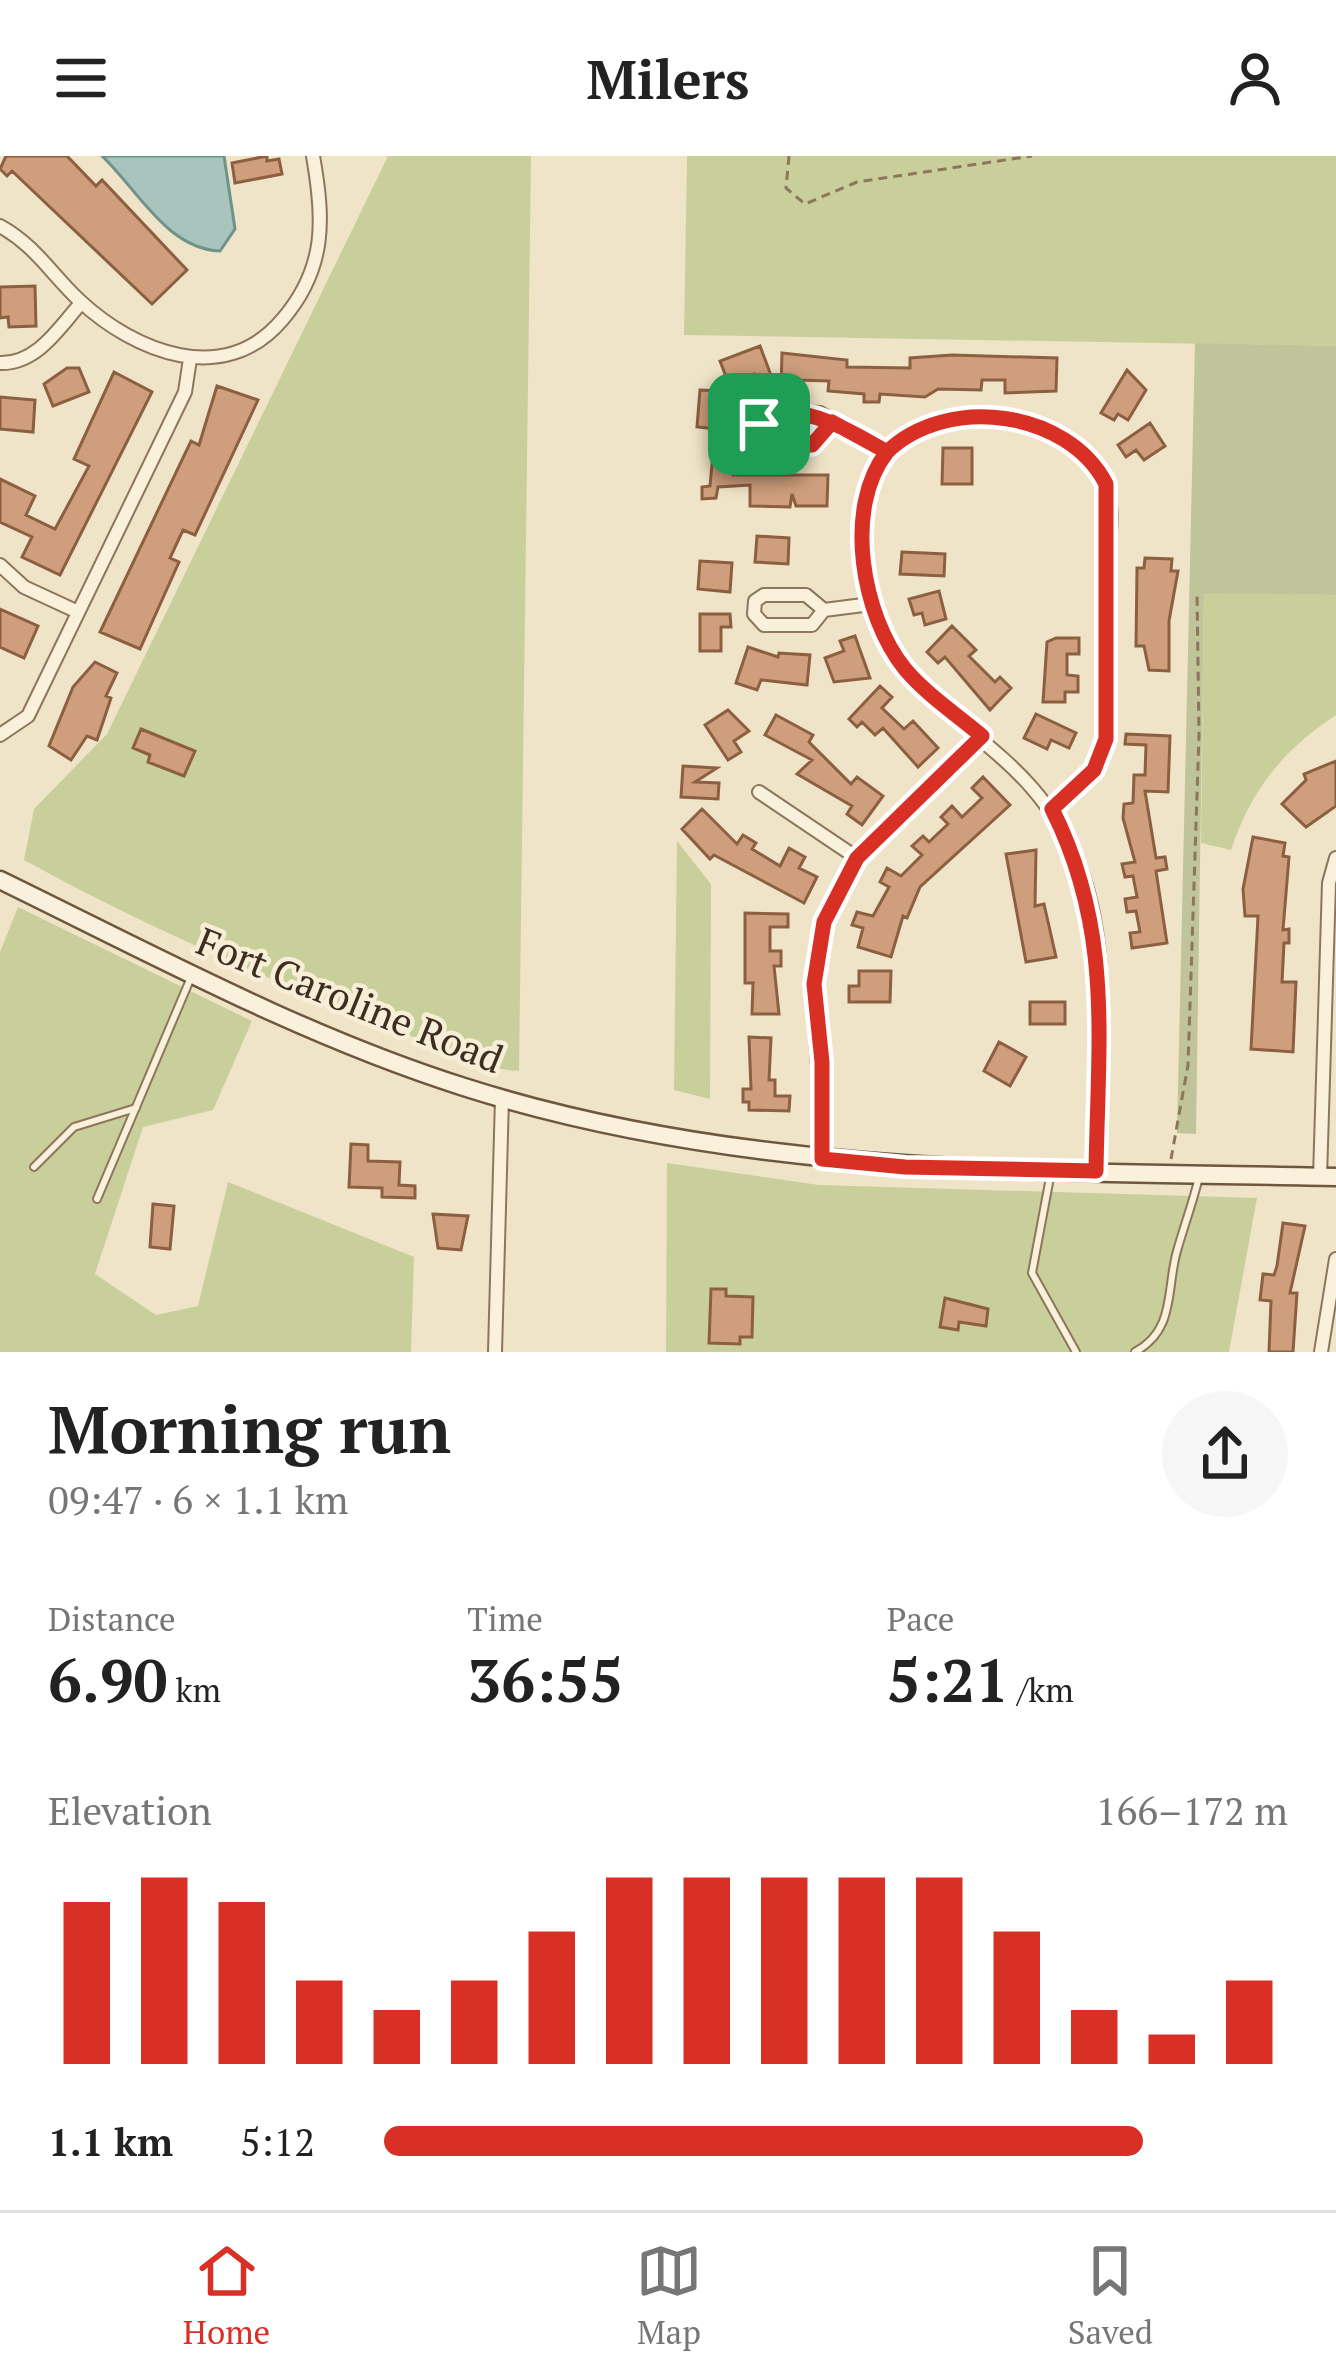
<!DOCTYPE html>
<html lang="en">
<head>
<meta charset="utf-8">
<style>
  :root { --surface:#fff; --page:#f6f6f6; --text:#222; --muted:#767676; --line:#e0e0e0; --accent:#d93025 }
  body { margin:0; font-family:"PT Serif",serif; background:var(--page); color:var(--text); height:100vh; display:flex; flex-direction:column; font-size:45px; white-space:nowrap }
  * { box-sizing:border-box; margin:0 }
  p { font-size:39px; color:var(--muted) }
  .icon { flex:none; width:66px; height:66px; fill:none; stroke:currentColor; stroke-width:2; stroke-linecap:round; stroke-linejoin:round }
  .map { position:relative; height:1196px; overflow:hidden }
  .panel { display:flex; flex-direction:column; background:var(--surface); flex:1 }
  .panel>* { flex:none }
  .pin { position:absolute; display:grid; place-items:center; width:102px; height:102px; color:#fff; margin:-51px; border-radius:24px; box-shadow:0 6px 18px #0006 }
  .round { display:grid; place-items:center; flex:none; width:126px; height:126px; border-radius:63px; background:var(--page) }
  .head { display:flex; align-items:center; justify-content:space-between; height:204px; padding:0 48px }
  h1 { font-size:66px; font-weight:700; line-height:90px }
  .figures { display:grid; grid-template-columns:repeat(3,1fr); gap:18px; height:204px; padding:12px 48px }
  .figures div { display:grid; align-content:center }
  .figures b { font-size:60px; font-weight:700 }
  .figures small { font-size:33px; font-weight:400 }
  .figures p { font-size:33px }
  .chart { height:336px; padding:24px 48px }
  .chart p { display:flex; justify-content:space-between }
  .chart svg { width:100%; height:216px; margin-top:12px; stroke:var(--accent); stroke-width:6 }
  ul { padding:0 48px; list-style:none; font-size:39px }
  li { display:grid; grid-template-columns:192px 144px 1fr; align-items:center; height:90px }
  li i { height:30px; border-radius:15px; background:var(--accent) }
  header { display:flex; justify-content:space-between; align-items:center; height:156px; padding:0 48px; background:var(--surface); font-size:54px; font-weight:700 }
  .menu { display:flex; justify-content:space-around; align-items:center; height:168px; border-top:3px solid var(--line); background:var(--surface); font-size:33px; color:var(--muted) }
  .menu a { display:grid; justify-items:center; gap:6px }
  .menu .selected { color:var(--accent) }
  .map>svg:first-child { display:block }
</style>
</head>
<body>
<header><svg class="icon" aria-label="menu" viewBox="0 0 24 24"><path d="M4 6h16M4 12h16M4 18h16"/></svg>Milers<svg class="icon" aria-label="person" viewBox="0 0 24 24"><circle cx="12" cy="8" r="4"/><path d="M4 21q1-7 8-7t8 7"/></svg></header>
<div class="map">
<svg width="1336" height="1196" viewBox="0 0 1336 1196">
  <rect width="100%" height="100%" fill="#f0e4c8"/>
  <path fill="#c9cf9b" d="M388 0H531L519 915C473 912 441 892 399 875 271 825 144 770 24 704L34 653 107 578Z
    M687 0H1336V190L684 179Z
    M1204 436 1336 439V559C1283 594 1251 634 1231 694L1201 687Z
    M677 685 711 728 710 943 674 934Z
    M18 751 252 865 213 954 143 971 95 1118 156 1159 198 1150 228 1026 414 1101 411 1196H0V796Z
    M667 1007 819 1029 1257 1042 1229 1196H666Z"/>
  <path fill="#bfc49a" d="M1195 187 1336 190V439L1204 437 1196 978 1177 977Z"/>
  <path fill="#a9c4bc" stroke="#6f938a" stroke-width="3" d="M102 0H224L235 73 220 95C167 93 138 34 102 0Z"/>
  <path fill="#cf9f7d" stroke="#8d5f41" stroke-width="3" d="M6 0H67L96 30 102 24 187 114 152 148 12 15 7 20 0 13Z
    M267 0V5L279 3 282 18 235 27 232 7Z
    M35 130 36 170 9 171 8 161 0 162V131Z
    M760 190 772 222 758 227 754 218 729 228 720 205Z
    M782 197 847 204V211L910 212V202L952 199 1057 202 1056 235 1005 237V224H982L981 234 938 233 925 241 880 238 879 246H864V238L828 235 829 225 796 224 795 233H781Z
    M67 212H79L89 236 53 250 44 228Z
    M1127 214 1146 234 1128 264 1118 258 1114 264 1101 257Z
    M114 216 152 236 60 419 22 401 32 381 0 366V323L35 340 26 359 55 373 89 310 74 303Z
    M217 230 258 244 195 379 183 374 170 402 179 406 140 493 100 476 191 285 199 289Z
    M700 234 721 235 718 273 697 271Z
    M0 241 35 244 33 276 0 273Z
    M1150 267 1165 290 1144 304 1136 294 1126 301 1118 289Z
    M714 287H728L726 310 733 319H828L827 350H796L792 338 790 351 750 350V329L718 331 716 342 702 343V331L710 330Z
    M943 292H972V328H942Z
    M757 380 789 382 788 408 755 406Z
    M902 396 945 398 944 420 900 418Z
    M1145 402 1172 403 1171 415H1178L1169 465V515L1149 514 1144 490H1136L1137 412H1144Z
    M700 405 732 407 730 436 698 433Z
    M939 435 946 463 925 469 922 457 914 459 909 443Z
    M0 453 38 470 24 502 0 491Z
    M700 458H730L731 471H721V495H700Z
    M952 470 976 494 969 500 995 526 1000 521 1011 532 990 554 945 501 938 507 927 496Z
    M855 480 870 522 834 526 825 502 844 495 840 485Z
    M1056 482H1079V498H1067V519L1078 520V536H1065V546H1043L1047 486Z
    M748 491 778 501 779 497 810 499 807 529 761 524 757 534 736 527Z
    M95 506 117 517 106 540 111 542 97 584 87 580 71 604 49 590 73 531Z
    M880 530 892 541 882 552 904 573 913 565 938 592 918 611 883 572 875 579 862 566 857 571 849 563Z
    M728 554 749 575 734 585 741 596 728 604 705 569Z
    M1036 558 1076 577 1069 592 1051 584 1047 593 1024 582Z
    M776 559 813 579 809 586 851 628 857 621 883 640 862 669 847 658 852 650 797 618 812 604 765 579Z
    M141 573 195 595 184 620 148 606 150 599 133 592Z
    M1126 578 1170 580 1168 636 1145 635 1156 702 1165 701 1167 713 1156 715 1167 787 1132 792 1130 777 1140 776 1136 755 1127 756 1125 743 1137 741 1133 720 1125 721 1122 708 1135 706 1123 662 1124 648 1133 647 1134 619H1145L1146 589 1125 588Z
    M1336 605V650L1306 671 1282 648 1306 624 1304 618Z
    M683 610 717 612 695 626 719 627 718 643 681 641Z
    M983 621 1010 649 920 731 907 762 903 760 891 801 858 791 863 772 852 769 857 756 873 760 889 731 880 726 887 712 901 720 922 699 912 690 923 680 929 686 948 668 941 661 952 650 962 661 982 642 972 632Z
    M702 653 737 688 743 679 756 687 752 693 780 710 789 692 805 701 799 712 817 721 804 747 714 699 710 703 682 673Z
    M1253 681 1285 687 1283 700 1289 701 1283 774 1289 773V787H1284L1282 826H1296L1293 896 1251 893 1258 760H1245L1243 733Z
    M1036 694 1035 750 1044 748 1056 801 1026 806 1006 698Z
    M745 757 788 758V771H770V795H781V810H774L779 858H752L753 827H745Z
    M859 815H891L890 846H849V830H859Z
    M1030 846H1065V868H1030Z
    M749 881 771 882 769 924H775V940H790L789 955 749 954V946H743V933H751Z
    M999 886 1026 901 1010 930 984 915Z
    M351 988 368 989V1005L400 1006 399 1029 415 1030V1042L382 1041V1032L349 1031Z
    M153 1048 174 1050 170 1093 150 1091Z
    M433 1058 468 1060 461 1094 438 1092Z
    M1283 1067 1305 1070 1290 1137H1297L1293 1196H1269L1271 1145 1260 1144 1263 1118 1274 1119 1277 1110Z
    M711 1133H726V1140L753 1141 752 1181H740V1188L709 1187Z
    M945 1142 988 1153 986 1170 959 1166 958 1174 940 1171Z"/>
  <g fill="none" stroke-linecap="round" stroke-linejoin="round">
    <defs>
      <path id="lane" d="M34 1011 74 971 136 952
        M1051 1016 1032 1117 1076 1196
        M97 1043 192 819
        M1135 1196C1176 1174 1166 1133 1177 1095 1184 1070 1193 1046 1199 1021"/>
      <path id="street" d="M0 70C36 90 51 118 80 145 135 196 224 232 282 164 327 112 324 62 313 0
        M0 207C37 208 59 172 81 147
        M832 266 811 289 772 288 762 282 759 268 772 254 820 257 887 296
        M0 409 24 431 78 456
        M824 454 806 439H764L755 445 754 458 764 469H812L824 454 871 448
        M0 579 28 560 185 236 190 203
        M759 636 857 702
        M1052 653 1094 614 1106 583C1107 522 1108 462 1109 402 1109 379 1114 351 1106 329 1090 286 1051 267 1007 265 983 264 957 260 935 268 836 300 848 449 906 515 972 589 1037 607 1079 709 1115 800 1097 919 1096 1015
        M822 1003C824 943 813 885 814 826 817 716 909 651 981 580
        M1320 1021 1329 727 1336 702
        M495 1196 502 942
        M1321 1196 1336 1103"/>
      <path id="secondary" d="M0 724C152 798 303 880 464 931 746 1021 1043 1015 1336 1021"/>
    </defs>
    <use href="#lane" stroke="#8d765c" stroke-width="10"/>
    <use href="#street" stroke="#8d765c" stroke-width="16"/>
    <use href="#secondary" stroke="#6f573f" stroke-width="21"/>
    <path stroke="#8d765c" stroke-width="3" stroke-dasharray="9 6" stroke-linecap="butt" d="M789 0 786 32 805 48 857 26 1032 0
      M1171 1003 1188 909 1199 579 1197 436"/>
    <use href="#lane" stroke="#faf1dc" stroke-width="6"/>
    <use href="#street" stroke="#faf1dc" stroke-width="12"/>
    <use href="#secondary" stroke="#faf1dc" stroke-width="16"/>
  </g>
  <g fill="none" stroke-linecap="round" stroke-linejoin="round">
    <defs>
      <path id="route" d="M759 268 772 254C818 256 848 273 887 296 843 352 862 460 905 513 926 538 957 559 982 580L857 702 824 766 814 828 822 906V1003L905 1011 1096 1015C1098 883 1113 774 1052 653L1094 614 1106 583V328C1068 254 947 238 887 296L832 266 812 289 772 288 762 282 759 268"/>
    </defs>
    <use href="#route" stroke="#fff" stroke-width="24"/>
    <use href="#route" stroke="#d93025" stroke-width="15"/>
  </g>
  <g text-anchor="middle" stroke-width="9" stroke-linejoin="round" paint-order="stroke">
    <g font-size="39" fill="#3d2e20" stroke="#f7eed8">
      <text transform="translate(350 844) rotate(22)" y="14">Fort Caroline Road</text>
    </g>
  </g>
</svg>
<div class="pin" style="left:759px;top:268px;background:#1e9e55"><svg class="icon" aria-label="arrive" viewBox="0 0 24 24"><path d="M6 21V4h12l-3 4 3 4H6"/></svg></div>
</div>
<section class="panel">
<div class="head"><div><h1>Morning run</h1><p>09:47 · 6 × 1.1 km</p></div><a class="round"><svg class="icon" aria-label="share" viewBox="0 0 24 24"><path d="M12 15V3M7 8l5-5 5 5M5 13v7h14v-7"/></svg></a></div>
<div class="figures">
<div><p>Distance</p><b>6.90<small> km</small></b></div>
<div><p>Time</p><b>36:55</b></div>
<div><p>Pace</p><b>5:21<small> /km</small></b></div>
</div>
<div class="chart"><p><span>Elevation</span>166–172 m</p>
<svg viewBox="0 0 160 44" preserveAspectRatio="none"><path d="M5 44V11M15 44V6M25 44V11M35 44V27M45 44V33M55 44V27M65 44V17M75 44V6M85 44V6M95 44V6M105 44V6M115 44V6M125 44V17M135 44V33M145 44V38M155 44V27"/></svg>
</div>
<ul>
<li><b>1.1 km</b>5:12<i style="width:84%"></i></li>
</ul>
</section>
<nav class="menu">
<a class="selected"><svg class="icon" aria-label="home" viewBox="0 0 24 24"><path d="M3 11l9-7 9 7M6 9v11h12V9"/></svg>Home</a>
<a><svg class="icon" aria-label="map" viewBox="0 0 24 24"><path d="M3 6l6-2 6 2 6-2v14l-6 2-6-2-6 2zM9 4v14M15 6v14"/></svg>Map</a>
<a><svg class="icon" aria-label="saved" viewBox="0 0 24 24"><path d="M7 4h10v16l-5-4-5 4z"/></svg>Saved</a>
</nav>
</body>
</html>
